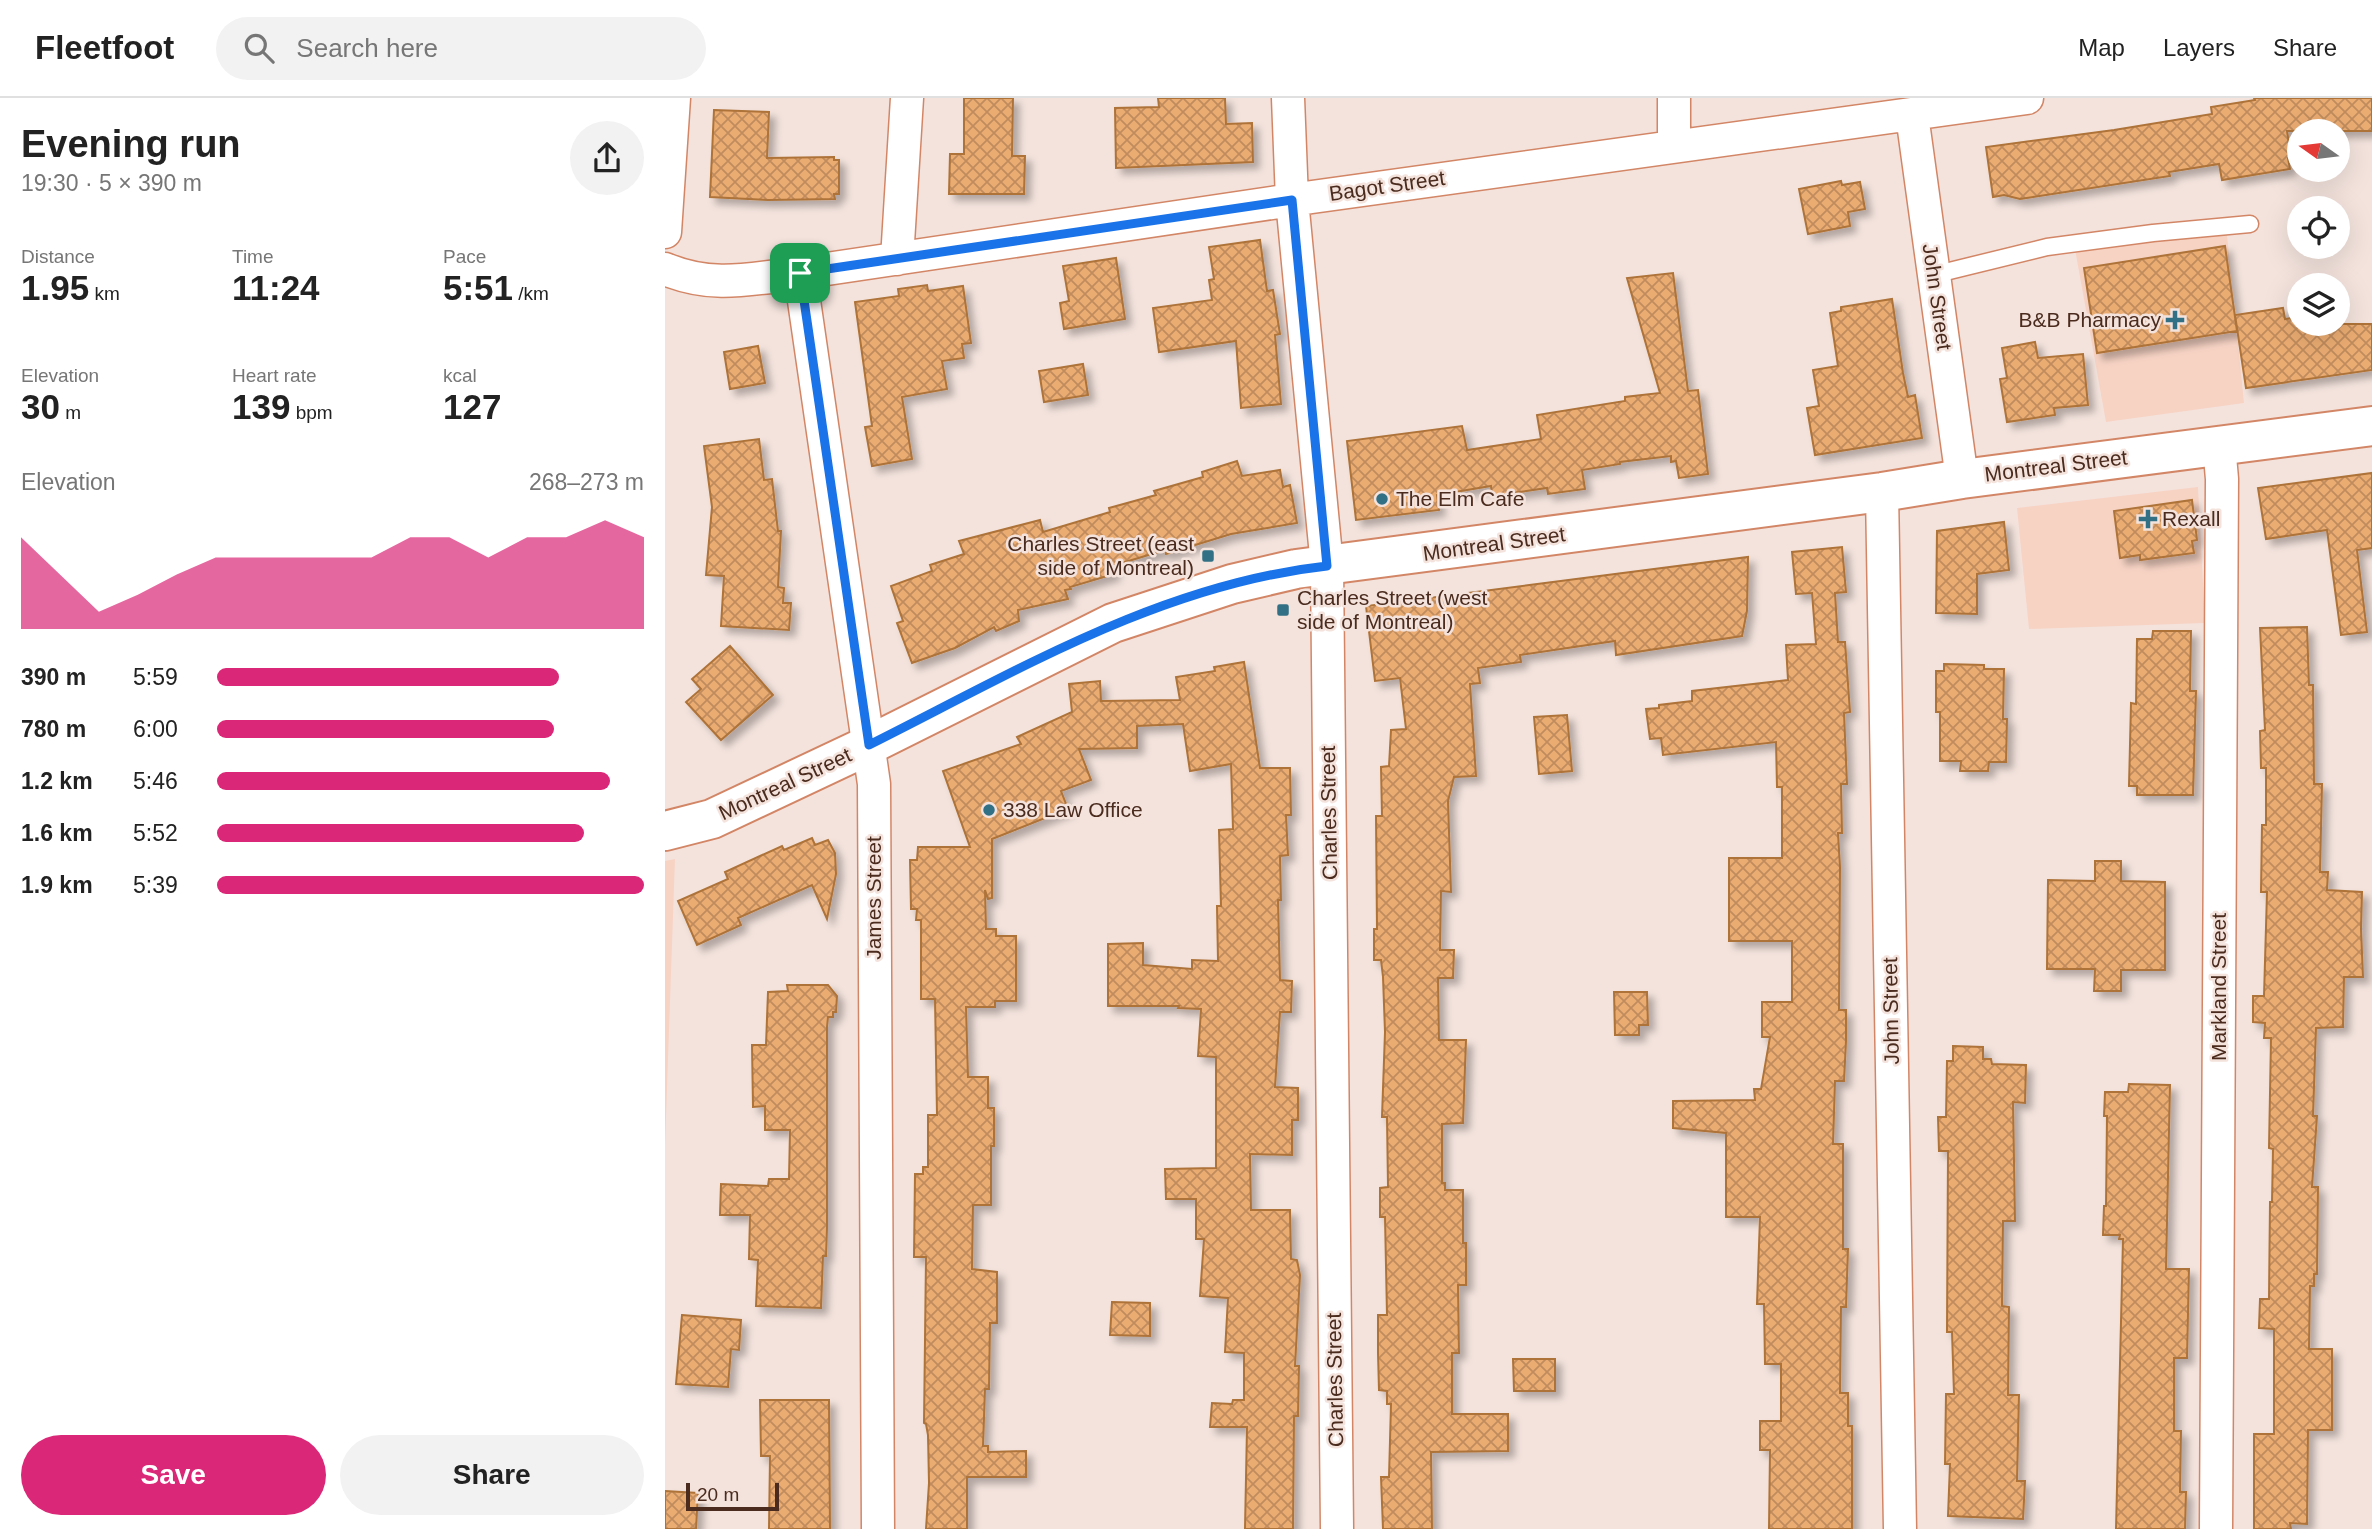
<!DOCTYPE html>
<html lang="en">
<head>
<meta charset="utf-8">
<style>
  :root { --surface:#fff; --page:#f2f2f2; --text:#222; --muted:#767676; --line:#e0e0e0; --accent:#db2777 }
  body { margin:0; font-family:Arial,sans-serif; background:var(--page); color:var(--text); height:100vh; display:flex; flex-direction:column; font-size:26px; white-space:nowrap }
  * { box-sizing:border-box; margin:0 }
  p { font-size:23px; color:var(--muted) }
  .icon { flex:none; width:38px; height:38px; fill:none; stroke:currentColor; stroke-width:2; stroke-linecap:round; stroke-linejoin:round }
  .map { position:relative; flex:1; overflow:hidden }
  .details { display:flex; flex-direction:column; background:var(--surface); width:665px }
  .details>* { flex:none }
  .needle { width:46px; rotate:284deg }
  .controls { position:absolute; left:1622px; top:21px; display:grid; gap:14px }
  .controls a { display:grid; place-items:center; width:63px; height:63px; border-radius:50%; background:var(--surface); box-shadow:0 7px 28px #0002; font-size:35px }
  .scale { position:absolute; left:21px; bottom:18px; width:93px; box-sizing:border-box; padding-left:7px; border:4px solid #4a2b1d; border-top:0; font-size:19px; line-height:24px; white-space:nowrap; color:#4a2b1d; -webkit-text-stroke:5px #f4e3dd; paint-order:stroke }
  .pin { position:absolute; display:grid; place-items:center; width:60px; height:60px; color:#fff; margin:-30px; border-radius:14px; box-shadow:0 4px 10px #0006 }
  .round { display:grid; place-items:center; flex:none; width:74px; height:74px; border-radius:37px; background:var(--page) }
  .summary { display:flex; align-items:center; justify-content:space-between; height:119px; padding:0 21px }
  h1 { font-size:38px; font-weight:700; line-height:52px }
  .metrics { display:grid; grid-template-columns:repeat(3,1fr); gap:10px; height:119px; padding:7px 21px }
  .metrics div { display:grid; align-content:center }
  .metrics b { font-size:35px; font-weight:700 }
  .metrics small { font-size:19px; font-weight:400 }
  .metrics p { font-size:19px }
  .chart { height:196px; padding:14px 21px }
  .chart p { display:flex; justify-content:space-between }
  .chart svg { width:100%; height:126px; margin-top:7px; fill:var(--accent); opacity:.7 }
  .primary-button { display:flex; gap:14px; margin-top:auto; padding:14px 21px }
  .primary-button a { flex:1; height:80px; border-radius:42px; background:var(--accent); color:#fff; font-size:28px; font-weight:700; line-height:80px; text-align:center }
  .primary-button a+a { background:var(--page); color:var(--text) }
  ul { padding:0 21px; list-style:none; font-size:23px }
  li { display:grid; grid-template-columns:112px 84px 1fr; align-items:center; height:52px }
  li i { height:18px; border-radius:9px; background:var(--accent) }
  header { display:flex; align-items:center; gap:42px; box-sizing:border-box; height:98px; padding:0 35px; background:var(--surface); border-bottom:2px solid var(--line) }
  header strong { font-size:33px }
  nav { display:flex; gap:38px; margin-inline-start:auto; font-size:24px }
  .search { width:490px; height:63px; background:var(--page); display:flex; align-items:center; gap:18px; box-sizing:border-box; padding:0 24px; border-radius:38px; color:var(--muted); font-size:26px }
  main { display:flex; flex:1; min-height:0 }
  .map>svg:first-child { display:block }
</style>
</head>
<body>
<header>
<strong>Fleetfoot</strong>
<div class="search"><svg class="icon" aria-label="search" viewBox="0 0 24 24"><circle cx="10" cy="10" r="6"/><path d="M15 15l6 6"/></svg>Search here</div>
<nav><a>Map</a><a>Layers</a><a>Share</a></nav>
</header>
<main>
<section class="details">
<div class="summary"><div><h1>Evening run</h1><p>19:30 · 5 × 390 m</p></div><a class="round"><svg class="icon" aria-label="share" viewBox="0 0 24 24"><path d="M12 15V3M7 8l5-5 5 5M5 13v7h14v-7"/></svg></a></div>
<div class="metrics">
<div><p>Distance</p><b>1.95<small> km</small></b></div>
<div><p>Time</p><b>11:24</b></div>
<div><p>Pace</p><b>5:51<small> /km</small></b></div>
</div>
<div class="metrics">
<div><p>Elevation</p><b>30<small> m</small></b></div>
<div><p>Heart rate</p><b>139<small> bpm</small></b></div>
<div><p>kcal</p><b>127</b></div>
</div>
<div class="chart"><p><span>Elevation</span>268–273 m</p>
<svg viewBox="0 0 160 44" preserveAspectRatio="none"><path d="M0 44V12L10 25L20 38L30 32L40 25L50 19L60 19L70 19L80 19L90 19L100 12L110 12L120 19L130 12L140 12L150 6L160 12V44z"/></svg>
</div>
<ul>
<li><b>390 m</b>5:59<i style="width:80%"></i></li>
<li><b>780 m</b>6:00<i style="width:79%"></i></li>
<li><b>1.2 km</b>5:46<i style="width:92%"></i></li>
<li><b>1.6 km</b>5:52<i style="width:86%"></i></li>
<li><b>1.9 km</b>5:39<i style="width:100%"></i></li>
</ul>
<div class="primary-button"><a>Save</a><a>Share</a></div>
</section>
<div class="map">
<svg width="1707" height="1431" viewBox="0 0 1707 1431">
  <defs>
    <pattern id="building-cross-hatch" width="8" height="8" patternUnits="userSpaceOnUse" patternTransform="scale(1.75)"><rect width="8" height="8" fill="#ebac72"/><path d="M0 0l8 8M0 8l8-8" fill="none" stroke="#c08c5d"/></pattern>
    <filter id="shadow"><feDropShadow dx="6" dy="6" stdDeviation="3.5" flood-color="#0004"/></filter>
  </defs>
  <rect width="100%" height="100%" fill="#f4e3dd"/>
  <path fill="#f7d3c4" d="M1561 127 1579 305 1441 324 1410 151Z
    M1533 389 1540 525 1364 531 1352 410Z
    M10 761 0 1048V763Z"/>
  <path fill="url(#building-cross-hatch)" stroke="#ae7339" stroke-width="2" filter="url(#shadow)" d="M299 0H348L347 58H360L359 96H284L285 56H299Z
    M493 0H560L561 26 587 25 588 64 451 70 450 10 494 9Z
    M1589 0H1707V33H1622L1626 59 1623 60 1625 71 1557 82 1554 66 1504 74 1505 78 1355 101 1339 97 1328 99 1321 49 1449 32 1547 16 1546 9 1590 2Z
    M49 12 104 14 102 60 169 59V62H174V96H169L170 101 103 102 45 99Z
    M1176 83 1177 87 1195 84 1200 111 1183 114 1185 128 1143 136 1134 91Z
    M595 142 602 193 608 192 615 236 610 237 616 306 576 310 571 243 494 254 488 210 547 202 544 182 549 181 544 149Z
    M1560 148 1572 233 1432 255 1419 170Z
    M451 160 460 221 399 231 395 205 404 203 398 168Z
    M1008 175 1023 293 1033 292 1043 376 1014 380 1011 363 1006 364V358L955 364V366L917 372 920 391 883 396 882 390 827 398 826 388 772 397 774 412 691 422 682 343 797 328 802 352 876 341 872 317 960 303V299L995 295 962 180Z
    M262 187 263 193 298 188 306 245 297 246 299 260 277 263 282 291 237 299 247 361 207 368 200 329 207 328 190 204 234 198 233 191Z
    M1227 201 1238 275 1243 299 1250 297 1257 340 1150 357 1142 310 1154 308 1148 272 1173 268 1165 215 1176 213V209Z
    M1618 210 1620 221 1634 219V226H1707V272L1581 290 1570 217Z
    M1370 244 1373 260 1418 256 1423 307 1389 310 1390 317 1342 324 1335 281 1342 280 1337 250Z
    M93 248 100 285 65 291 59 254Z
    M418 266 423 297 379 304 374 273Z
    M94 341 99 382 107 381 113 433H116L113 489 119 490 118 505H126L124 532 56 528 59 478 41 477 47 409 39 348Z
    M572 363 577 378 615 372 618 389 625 387 632 425 566 436 501 456 500 452 447 468 449 476 405 489 406 491 400 492 403 501 353 512 354 523 331 533 329 529 290 550 247 565 232 525 238 523 226 488 267 473 265 467 299 456 294 443 375 422 378 434 445 414 444 410 491 397 489 393 538 379 537 374Z
    M1707 375V450L1692 452 1702 534 1676 537 1662 432 1601 441 1593 390Z
    M1527 402 1532 442 1527 443 1529 455 1475 462V457L1455 460 1449 413Z
    M1339 424 1344 472 1312 476V516L1271 515 1272 433Z
    M1177 449 1181 494 1170 495 1173 544H1180L1185 614 1179 615 1182 686H1176L1177 735H1173L1175 769 1174 912H1181V943L1179 983H1170L1168 1046H1178V1151H1183L1181 1209H1176L1175 1295H1183V1328H1187V1431H1104L1105 1352H1095V1323H1116V1266H1100L1099 1206H1092L1095 1119H1061V1035L1008 1030V1003L1090 1002 1089 991H1096L1105 939H1097V904H1127V843H1064V760H1117V689H1112L1111 644 998 657 996 640 985 641 981 611 994 610V607L1027 603V593L1123 582 1121 547 1151 546 1147 495 1131 496 1127 454Z
    M1083 459 1082 513 1077 538 951 557 950 543 855 557 856 564 813 570 815 585 805 586 811 678 789 679 783 703 786 794 776 793 775 852H789L788 880H773L774 942H801L798 1025 777 1026V1085H780V1092H798V1145H801V1187H793L794 1255H787V1316H843V1353L766 1354 767 1431H718L716 1379H724L726 1306H722V1293L714 1292 713 1255V1217H722L720 1119H715V1090L723 1089 722 1019H717L720 934 718 879 716 862H709V831H712L711 718H717L716 669 724 668 726 632 741 631 735 580 710 583 701 508Z
    M1642 529 1644 587H1648L1649 686H1657L1655 774H1663L1662 792 1697 794 1696 831 1698 879H1679L1678 929 1651 930 1648 1018H1652L1647 1089H1653L1652 1176H1649V1188H1645L1644 1251H1667V1332H1643L1642 1426 1625 1425 1626 1431H1589V1336H1609V1231L1594 1230 1595 1201H1604L1605 1104H1607L1608 1051 1604 1050 1606 940H1599L1600 925 1588 924V898H1599L1602 794H1596L1597 727H1601V670H1596L1595 633 1600 632 1595 530Z
    M1488 533H1526L1525 593H1531L1528 697H1472V688H1464L1466 605 1471 606 1472 541H1487Z
    M65 548 108 597 56 642 21 604 36 591 27 581Z
    M579 564 595 670H625L626 717H621L623 757 615 758 616 802H613L615 882 627 883 626 914H615L610 989 633 990V1022H627V1057L585 1056 586 1112H625L626 1161 632 1162 635 1177 630 1268H634L633 1318H629L628 1431H580L582 1329H545L547 1305 567 1306 568 1302H579V1255L560 1254 563 1200 535 1198 539 1141H531V1101H501L500 1071 551 1070V959L533 958 536 911 513 910 514 908H443V846L478 845V867L527 871V862L553 863 552 808H556L554 732 568 731 566 666 525 673 518 626 472 628V650L414 651 426 682 396 693 403 711 327 741V800L323 801 320 792 321 831H331V838H351V903H330V909H301L303 979H323V1010H329V1048H326V1107H308L307 1171 332 1174V1225H325L324 1291H320L318 1348H323V1354L361 1353V1379H302V1431H261L264 1385 263 1337 261 1326 259 1325 261 1159H249L250 1076H258V1069H263V1017H272L270 901H256V822H251L252 811H246L245 762H252L253 749H305L278 673 356 646 352 639 407 614 404 586 435 583 436 603 515 602 511 579 550 573 549 569Z
    M1279 566 1319 567V571H1339L1338 621H1342L1341 664H1324L1323 673H1295L1296 663H1275V614H1271V573H1279Z
    M902 617 907 673 874 676 869 619Z
    M147 740 150 747 163 742 170 755 171 776 162 821 147 787 73 820 76 827 32 847 13 803 63 781 60 774 117 748 119 752Z
    M1430 763H1456V783L1500 784V872H1456V893H1429L1430 871H1382L1383 782 1430 783Z
    M122 887H163L172 898 171 914H168V919H163L162 929V1130L161 1158H158L156 1210 91 1208 93 1162 84 1161 85 1117H55L56 1086 103 1088 104 1081H124L125 1032H100V1008L88 1009 87 947H101L103 894 123 893Z
    M949 894H982L983 927H974V937H950Z
    M1288 948 1318 949V961H1326L1327 966 1361 967 1360 1005 1348 1004 1350 1123H1338L1337 1208 1344 1209 1343 1297H1354L1352 1383H1360L1358 1421 1283 1418 1285 1366H1280L1281 1296H1289L1287 1234H1282L1283 1053H1274L1273 1019H1281L1282 963H1288Z
    M1464 986 1505 987 1501 1171H1524L1522 1260H1509V1333H1516L1515 1394H1521L1520 1431H1451L1458 1141H1454L1455 1137H1438L1439 1108H1441L1442 1018H1439L1440 994H1463Z
    M447 1204 485 1205V1238L445 1237Z
    M17 1217 76 1222 74 1252 66 1251 63 1289 11 1286Z
    M848 1261H890V1293H849Z
    M95 1302H164L165 1431H104L105 1358H96Z
    M0 1393 33 1395 31 1431H0Z"/>
  <g fill="none" stroke-linecap="round" stroke-linejoin="round">
    <defs>
      <path id="lane" d="M1268 177 1382 149 1488 135 1585 126"/>
      <path id="street" d="M623 0 627 102 662 468 672 1431
        M1247 17 1297 381
        M1009 48V0
        M0 134 9 0
        M232 161 242 0
        M0 171C49 191 84 181 135 175L647 99 1362 0
        M135 175 209 686 213 1431
        M1217 394 1235 1431
        M1551 1431 1557 381 1554 347"/>
      <path id="secondary" d="M0 733 47 721 204 647 448 525 567 486 631 471 1217 394 1297 381 1707 328"/>
    </defs>
    <use href="#lane" stroke="#d38666" stroke-width="19"/>
    <use href="#street" stroke="#d38666" stroke-width="35"/>
    <use href="#secondary" stroke="#d38666" stroke-width="42"/>
    <use href="#lane" stroke="#fff" stroke-width="16"/>
    <use href="#street" stroke="#fff" stroke-width="32"/>
    <use href="#secondary" stroke="#fff" stroke-width="38"/>
  </g>
  <g fill="none" stroke-linecap="round" stroke-linejoin="round">
    <defs>
      <path id="route" d="M627 102 662 468C496 486 350 574 204 647L135 175Z"/>
    </defs>
    <use href="#route" stroke="#fff" stroke-width="14"/>
    <use href="#route" stroke="#1a73e8" stroke-width="9"/>
  </g>
  <g fill="#317085" stroke="#f4e3dd" stroke-width="2.5">
    <path d="M1506.5 211.5h7v7h7v7h-7v7h-7v-7h-7v-7h7z"/>
    <circle cx="717" cy="401" r="7"/>
    <path d="M1479.5 410.5h7v7h7v7h-7v7h-7v-7h-7v-7h7z"/>
    <rect x="536" y="451" width="14" height="14" rx="3.5"/>
    <rect x="611" y="505" width="14" height="14" rx="3.5"/>
    <circle cx="324" cy="712" r="7"/>
  </g>
  <g text-anchor="middle" stroke-width="5" stroke-linejoin="round" paint-order="stroke">
    <g font-size="21" fill="#4a2b1d" stroke="#f4e3dd">
      <text transform="translate(722 88) rotate(-8)" y="7">Bagot Street</text>
      <text transform="translate(1272 199) rotate(82)" y="7">John Street</text>
      <text transform="translate(1391 368) rotate(-7)" y="7">Montreal Street</text>
      <text transform="translate(829 446) rotate(-8)" y="7">Montreal Street</text>
      <text transform="translate(120 686) rotate(-25)" y="7">Montreal Street</text>
      <text transform="translate(664 715) rotate(-91)" y="7">Charles Street</text>
      <text transform="translate(209 800) rotate(-90)" y="7">James Street</text>
      <text transform="translate(1554 889) rotate(-90)" y="7">Markland Street</text>
      <text transform="translate(1226 913) rotate(-91)" y="7">John Street</text>
      <text transform="translate(670 1282) rotate(-91)" y="7">Charles Street</text>
    </g>
    <g font-size="21" fill="#4a2b1d" stroke="#f4e3dd" text-anchor="start">
      <text x="1496" y="229" text-anchor="end">B&amp;B Pharmacy</text>
      <text x="731" y="408">The Elm Cafe</text>
      <text x="1497" y="428">Rexall</text>
      <text x="529" y="453" text-anchor="end">Charles Street (east<tspan x="529" dy="24">side of Montreal)</tspan></text>
      <text x="632" y="507">Charles Street (west<tspan x="632" dy="24">side of Montreal)</tspan></text>
      <text x="338" y="719">338 Law Office</text>
    </g>
  </g>
</svg>
<div class="controls">
<a><svg class="needle" viewBox="-14 -14 28 28"><path d="M0-13l5 13h-10z" fill="#e53935"/><path d="M0 13l5-13h-10z" fill="#767676"/></svg></a>
<a><svg class="icon" aria-label="locate" viewBox="0 0 24 24"><circle cx="12" cy="12" r="6"/><path d="M12 2v4M12 18v4M2 12h4M18 12h4"/></svg></a>
<a><svg class="icon" aria-label="layers" viewBox="0 0 24 24"><path d="M12 4l9 5-9 5-9-5zM3 14l9 5 9-5"/></svg></a>
</div>
<div class="scale">20 m</div>
<div class="pin" style="left:135px;top:175px;background:#1e9e55"><svg class="icon" aria-label="arrive" viewBox="0 0 24 24"><path d="M6 21V4h12l-3 4 3 4H6"/></svg></div>
</div>
</main>
</body>
</html>
